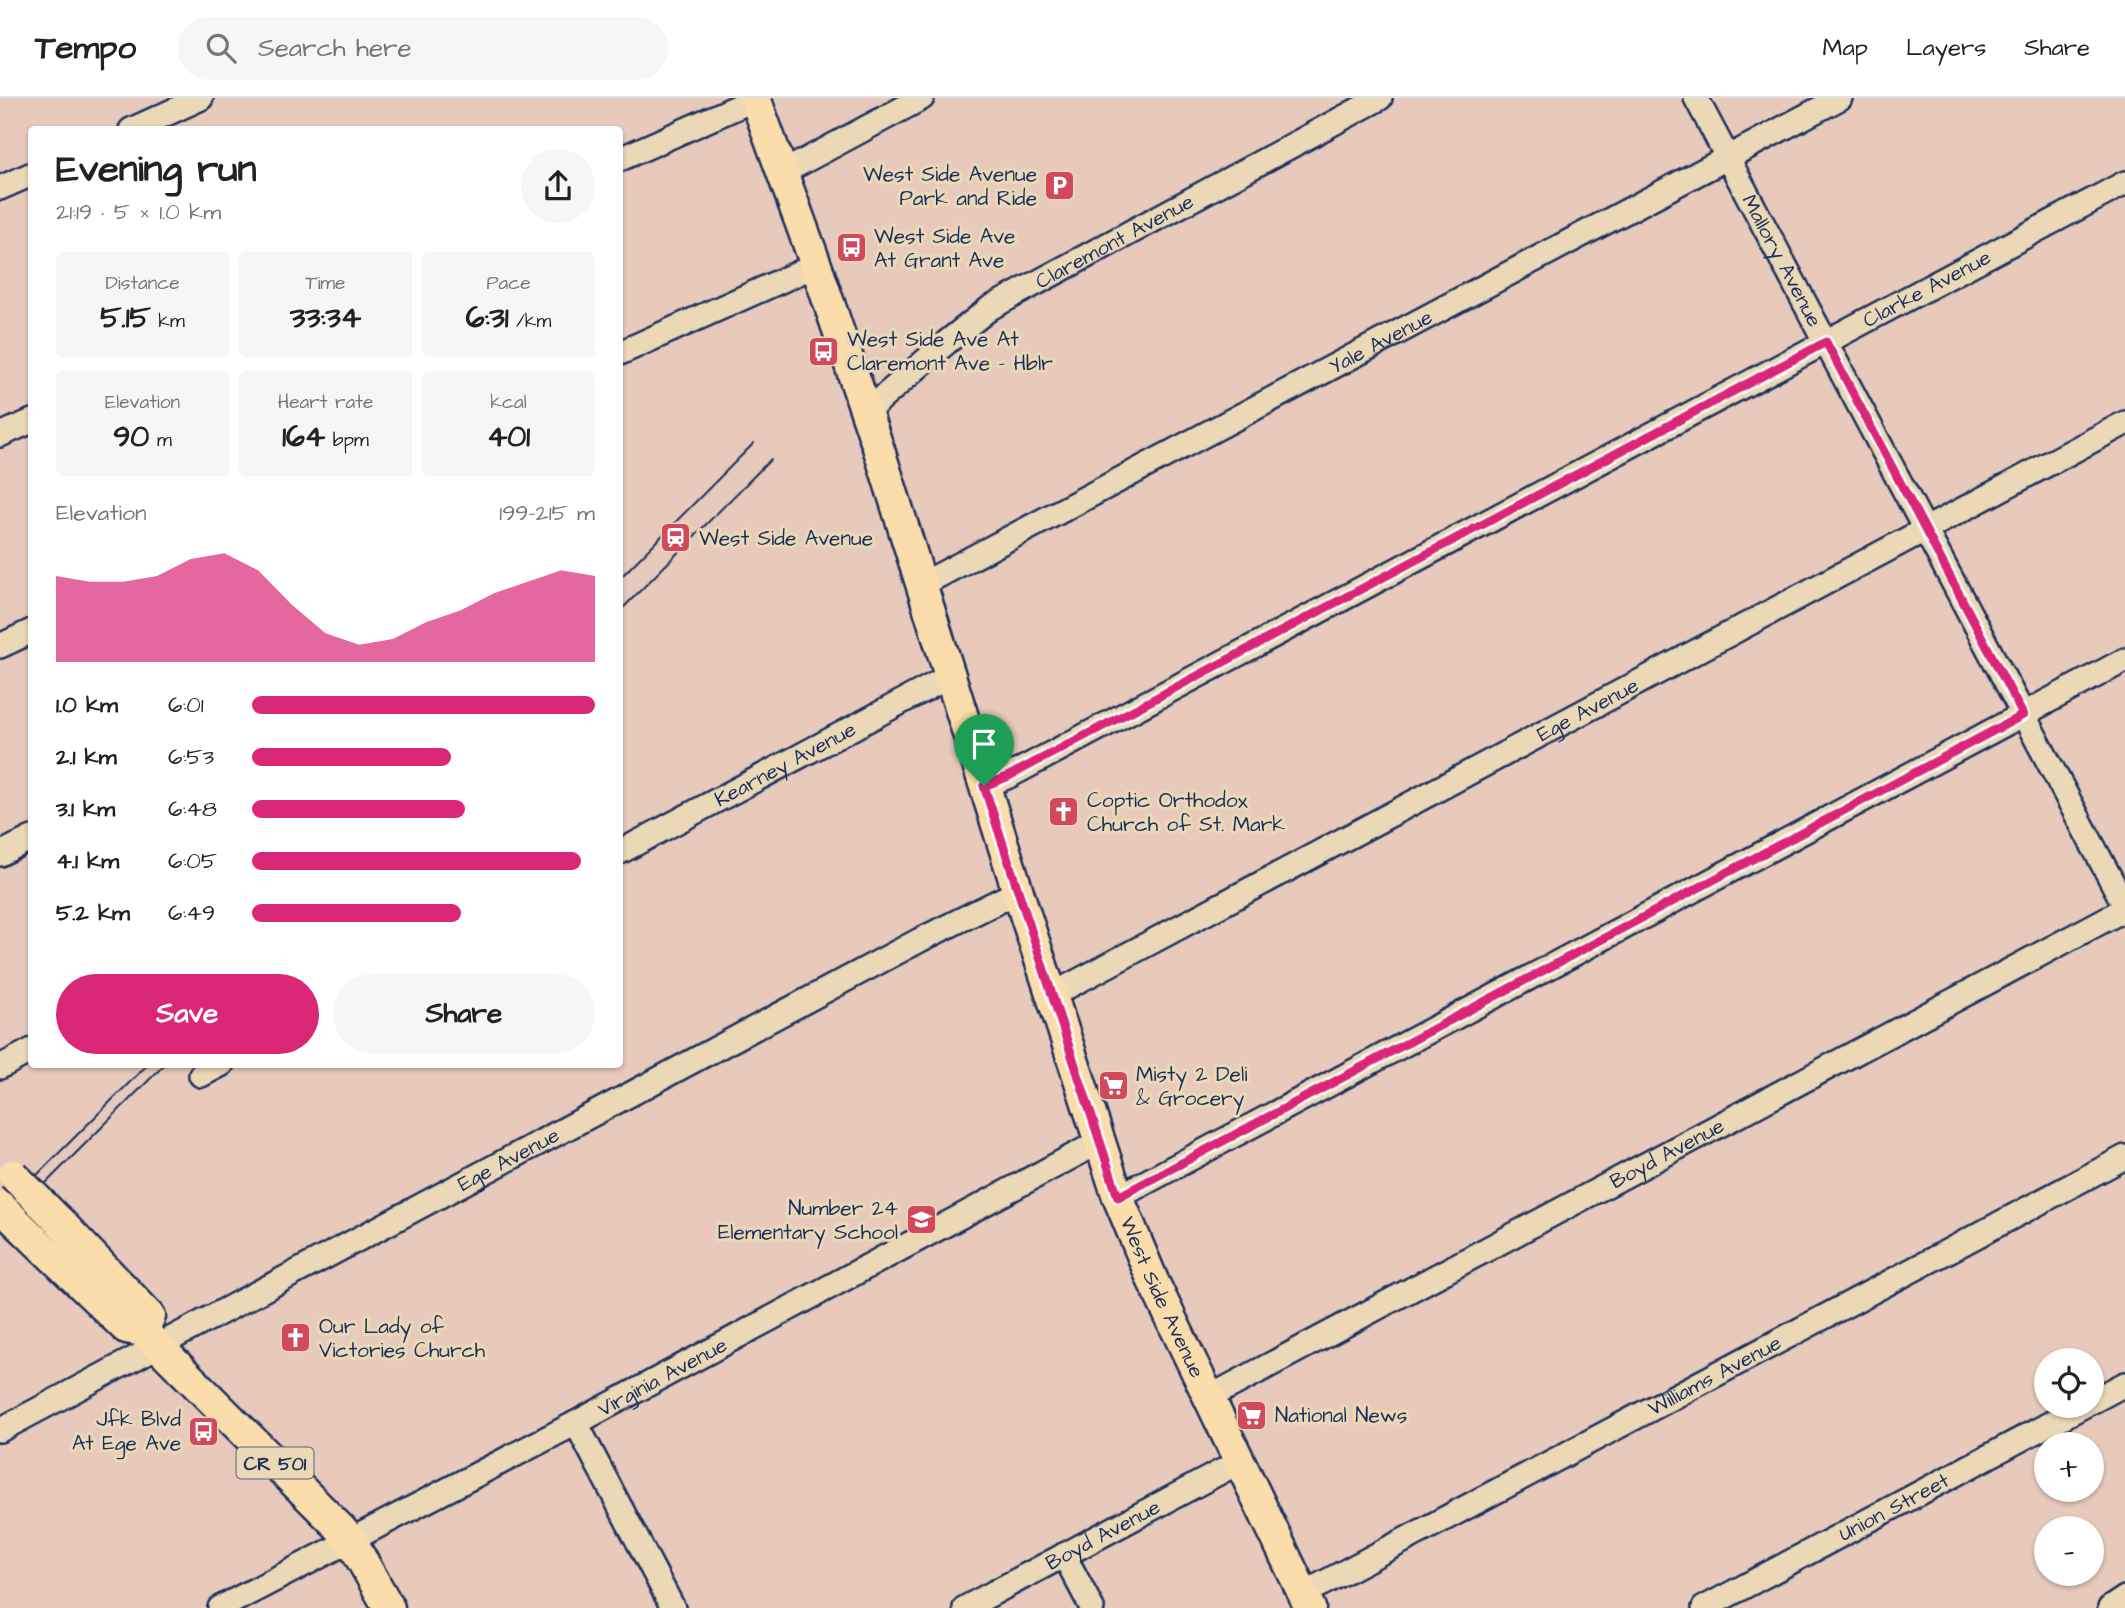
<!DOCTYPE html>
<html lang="en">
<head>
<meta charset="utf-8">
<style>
  :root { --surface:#fff; --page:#f6f6f6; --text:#222; --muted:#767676; --line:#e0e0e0; --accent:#db2777 }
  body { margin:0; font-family:"Architects Daughter",sans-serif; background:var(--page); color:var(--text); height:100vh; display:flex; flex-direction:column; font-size:26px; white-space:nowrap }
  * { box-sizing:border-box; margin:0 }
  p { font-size:23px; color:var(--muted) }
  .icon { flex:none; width:38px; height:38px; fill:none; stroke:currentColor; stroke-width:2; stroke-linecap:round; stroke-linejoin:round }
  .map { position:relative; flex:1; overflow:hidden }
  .details { position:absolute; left:28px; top:28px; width:595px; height:942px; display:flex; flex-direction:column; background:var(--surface); border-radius:7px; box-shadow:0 2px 5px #0004 }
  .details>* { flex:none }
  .tools { position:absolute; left:2034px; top:1250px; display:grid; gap:14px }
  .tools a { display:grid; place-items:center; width:70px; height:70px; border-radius:50%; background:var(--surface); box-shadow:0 2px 5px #0004; font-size:35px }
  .pin { position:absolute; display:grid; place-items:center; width:60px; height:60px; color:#fff; margin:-72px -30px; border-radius:50% 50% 50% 0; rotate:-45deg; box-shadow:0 0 7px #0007 }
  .pin .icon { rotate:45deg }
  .round { display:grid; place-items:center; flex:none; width:74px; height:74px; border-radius:37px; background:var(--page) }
  .overview { display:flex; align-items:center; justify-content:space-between; height:119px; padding:0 28px }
  h1 { font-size:38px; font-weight:700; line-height:52px }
  .stats { display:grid; grid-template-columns:repeat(3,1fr); gap:10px; height:119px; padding:7px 28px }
  .stats div { display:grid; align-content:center; border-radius:7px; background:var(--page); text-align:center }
  .stats b { font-size:30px; font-weight:700 }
  .stats small { font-size:19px; font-weight:400 }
  .stats p { font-size:19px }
  .chart { height:196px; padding:14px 28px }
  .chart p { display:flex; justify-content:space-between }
  .chart svg { width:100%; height:126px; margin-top:7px; fill:var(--accent); opacity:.7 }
  .cta { display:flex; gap:14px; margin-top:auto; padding:14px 28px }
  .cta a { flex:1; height:80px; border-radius:42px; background:var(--accent); color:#fff; font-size:28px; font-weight:700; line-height:80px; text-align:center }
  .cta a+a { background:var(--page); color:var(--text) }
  ul { padding:0 28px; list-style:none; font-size:23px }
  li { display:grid; grid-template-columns:112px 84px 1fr; align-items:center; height:52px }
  li i { height:18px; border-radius:9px; background:var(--accent) }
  header { display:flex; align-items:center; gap:42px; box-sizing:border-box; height:98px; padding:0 35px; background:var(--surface); border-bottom:2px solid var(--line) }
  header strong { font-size:33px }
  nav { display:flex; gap:38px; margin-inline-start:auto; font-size:24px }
  .search { width:490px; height:63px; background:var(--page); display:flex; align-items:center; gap:18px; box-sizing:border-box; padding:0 24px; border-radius:38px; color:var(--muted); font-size:26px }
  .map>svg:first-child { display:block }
</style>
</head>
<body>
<header>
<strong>Tempo</strong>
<div class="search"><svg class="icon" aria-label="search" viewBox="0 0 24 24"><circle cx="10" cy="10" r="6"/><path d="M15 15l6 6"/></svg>Search here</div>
<nav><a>Map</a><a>Layers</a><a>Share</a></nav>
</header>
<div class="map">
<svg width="2125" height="1510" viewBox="0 0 2125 1510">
  <rect width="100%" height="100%" fill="#e7cabb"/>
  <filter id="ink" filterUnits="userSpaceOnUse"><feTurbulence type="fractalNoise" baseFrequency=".0143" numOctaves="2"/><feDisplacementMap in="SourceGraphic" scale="14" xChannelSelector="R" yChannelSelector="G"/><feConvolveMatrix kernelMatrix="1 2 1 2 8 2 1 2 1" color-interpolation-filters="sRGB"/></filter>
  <g filter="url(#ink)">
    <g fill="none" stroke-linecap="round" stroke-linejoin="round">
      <defs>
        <g id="minor">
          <path id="s1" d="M1696 0 2125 808"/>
          <path d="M131 32 201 0"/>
          <path d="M620 61 755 1"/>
          <path d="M782 75 922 0"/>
          <path d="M0 90 32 76"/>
          <path d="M620 255 816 167"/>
          <path id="s2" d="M866 314 947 244 990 210 1380 0"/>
          <path d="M0 337 32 323"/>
          <path id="s3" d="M921 487 1840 0"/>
          <path d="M0 548 32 533"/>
          <path id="s4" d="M984 688 1009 678 2125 85"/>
          <path id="s5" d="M620 754 950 578"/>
          <path d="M0 756 32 740"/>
          <path id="s6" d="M1052 897 2125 325"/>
          <path d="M0 969 32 952"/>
          <path d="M201 977 222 966"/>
          <path d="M1118 1099 2125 562"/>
          <path id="s7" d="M1208 1300 2125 811"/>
          <path d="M2091 1304 2125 1286"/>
          <path d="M576 1325 673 1510"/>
          <path id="s8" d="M0 1332 920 842 1019 793"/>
          <path d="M1064 1457 1092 1510"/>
          <path id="s9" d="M1303 1496 2125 1059"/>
          <path id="s10" d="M220 1510 576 1325 1101 1043"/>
          <path id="s11" d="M965 1510 1239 1364"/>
          <path id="s12" d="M1704 1510 2085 1307"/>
          <path d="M2110 1510 2125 1500"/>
        </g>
        <g id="major">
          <path id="s13" d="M755 0 816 167 879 352 1025 816 1118 1099 1153 1183 1310 1510"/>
          <path d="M58 1122 150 1218 143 1233"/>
          <path d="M35 1142 126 1230 143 1233 340 1430 350 1441 389 1510"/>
        </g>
      </defs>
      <use href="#minor" stroke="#1b2f5e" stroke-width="28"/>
      <use href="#major" stroke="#1b2f5e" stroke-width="35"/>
      <use href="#minor" stroke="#ebd8b6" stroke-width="23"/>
      <use href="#major" stroke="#faddab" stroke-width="30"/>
      <path stroke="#1b2f5e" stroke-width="2" d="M620 480 754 345
        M620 513 771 361
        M0 1114 148 966
        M0 1131 165 966"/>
      <defs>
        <path id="major-bridge" d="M13 1077 58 1122
          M0 1108 35 1142"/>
      </defs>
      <use href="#major-bridge" stroke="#1b2f5e" stroke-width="35" stroke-linecap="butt"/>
      <use href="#major-bridge" stroke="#faddab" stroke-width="30"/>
    </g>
  </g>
  <g fill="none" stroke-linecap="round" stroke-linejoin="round" filter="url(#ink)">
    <defs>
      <path id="route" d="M1826 244 2023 617 1118 1099 984 688 1009 678Z"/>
    </defs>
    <use href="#route" stroke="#fff" stroke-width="14"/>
    <use href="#route" stroke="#db2777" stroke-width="9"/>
  </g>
  <defs>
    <symbol id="parking-square" viewBox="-11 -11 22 22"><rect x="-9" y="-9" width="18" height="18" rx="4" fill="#d1495b" stroke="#ebd8b6"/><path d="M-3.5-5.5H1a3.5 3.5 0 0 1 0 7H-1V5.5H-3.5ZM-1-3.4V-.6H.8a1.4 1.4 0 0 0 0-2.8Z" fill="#fff"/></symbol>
    <symbol id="bus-square" viewBox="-11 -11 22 22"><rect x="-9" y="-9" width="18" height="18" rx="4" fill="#d1495b" stroke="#ebd8b6"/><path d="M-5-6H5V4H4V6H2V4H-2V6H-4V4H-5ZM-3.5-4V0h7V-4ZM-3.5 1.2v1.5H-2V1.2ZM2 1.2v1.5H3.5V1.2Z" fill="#fff"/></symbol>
    <symbol id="station-square" viewBox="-11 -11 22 22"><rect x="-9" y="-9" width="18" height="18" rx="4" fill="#d1495b" stroke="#ebd8b6"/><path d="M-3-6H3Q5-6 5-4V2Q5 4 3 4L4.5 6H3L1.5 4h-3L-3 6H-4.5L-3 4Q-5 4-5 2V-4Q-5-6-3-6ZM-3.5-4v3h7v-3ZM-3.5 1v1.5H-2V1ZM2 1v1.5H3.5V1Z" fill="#fff"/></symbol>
    <symbol id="church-square" viewBox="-11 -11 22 22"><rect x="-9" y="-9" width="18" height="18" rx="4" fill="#d1495b" stroke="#ebd8b6"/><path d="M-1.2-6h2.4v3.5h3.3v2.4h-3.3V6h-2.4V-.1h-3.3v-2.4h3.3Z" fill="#fff"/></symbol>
    <symbol id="supermarket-square" viewBox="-11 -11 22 22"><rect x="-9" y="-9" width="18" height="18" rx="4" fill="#d1495b" stroke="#ebd8b6"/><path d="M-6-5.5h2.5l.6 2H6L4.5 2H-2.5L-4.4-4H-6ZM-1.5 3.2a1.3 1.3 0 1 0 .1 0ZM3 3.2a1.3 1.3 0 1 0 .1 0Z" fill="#fff"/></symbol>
    <symbol id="school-square" viewBox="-11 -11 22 22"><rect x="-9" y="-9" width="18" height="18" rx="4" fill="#d1495b" stroke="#ebd8b6"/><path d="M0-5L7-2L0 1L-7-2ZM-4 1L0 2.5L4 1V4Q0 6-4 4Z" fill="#fff"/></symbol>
  </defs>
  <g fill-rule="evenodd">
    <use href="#parking-square" x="1042" y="70" width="35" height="35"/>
    <use href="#bus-square" x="834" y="132" width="35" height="35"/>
    <use href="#bus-square" x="806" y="236" width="35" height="35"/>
    <use href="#station-square" x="658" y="422" width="35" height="35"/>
    <use href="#church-square" x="1046" y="696" width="35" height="35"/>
    <use href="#supermarket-square" x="1096" y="970" width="35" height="35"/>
    <use href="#school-square" x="904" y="1104" width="35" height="35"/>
    <use href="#church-square" x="278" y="1222" width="35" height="35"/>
    <use href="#supermarket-square" x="1234" y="1300" width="35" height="35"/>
    <use href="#bus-square" x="186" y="1316" width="35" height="35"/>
  </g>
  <g text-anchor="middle" stroke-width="6" stroke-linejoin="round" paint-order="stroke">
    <rect fill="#ebd8b6" stroke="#596278" stroke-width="2" x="236.5" y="1349.5" width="77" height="31" rx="5"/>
    <g font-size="19" font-weight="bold" fill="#1b2f5e">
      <text x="275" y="1372">CR 501</text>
    </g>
    <g font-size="21" fill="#1b2f5e" stroke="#ebd8b6" text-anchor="start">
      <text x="1037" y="83" text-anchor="end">West Side Avenue<tspan x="1037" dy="24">Park and Ride</tspan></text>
      <text x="874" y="145">West Side Ave<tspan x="874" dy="24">At Grant Ave</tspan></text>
      <text x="847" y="248">West Side Ave At<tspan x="847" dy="24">Claremont Ave - Hblr</tspan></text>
      <text x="699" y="447">West Side Avenue</text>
      <text x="1087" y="709">Coptic Orthodox<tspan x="1087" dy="24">Church of St. Mark</tspan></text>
      <text x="1136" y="983">Misty 2 Deli<tspan x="1136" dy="24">&amp; Grocery</tspan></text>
      <text x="898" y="1117" text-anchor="end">Number 24<tspan x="898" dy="24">Elementary School</tspan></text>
      <text x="319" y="1235">Our Lady of<tspan x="319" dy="24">Victories Church</tspan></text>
      <text x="1275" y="1324">National News</text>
      <text x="181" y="1328" text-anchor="end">Jfk Blvd<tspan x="181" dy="24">At Ege Ave</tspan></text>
    </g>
    <g font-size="21" fill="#1b2f5e" stroke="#ebd8b6">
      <text dy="7" stroke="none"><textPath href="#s2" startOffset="303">Claremont Avenue</textPath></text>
      <text dy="7" stroke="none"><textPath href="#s1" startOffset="184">Mallory Avenue</textPath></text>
      <text dy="7" stroke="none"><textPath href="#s4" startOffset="1066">Clarke Avenue</textPath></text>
      <text dy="7" stroke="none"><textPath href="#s3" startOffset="520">Yale Avenue</textPath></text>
      <text dy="7" stroke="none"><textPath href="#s6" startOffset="607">Ege Avenue</textPath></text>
      <text dy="7" stroke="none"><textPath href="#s5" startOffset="187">Kearney Avenue</textPath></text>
      <text dy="7" stroke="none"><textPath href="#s7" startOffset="520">Boyd Avenue</textPath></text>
      <text dy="7" stroke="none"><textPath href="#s8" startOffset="576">Ege Avenue</textPath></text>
      <text dy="7" stroke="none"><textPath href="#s13" startOffset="1267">West Side Avenue</textPath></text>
      <text dy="7" stroke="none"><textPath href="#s9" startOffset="466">Williams Avenue</textPath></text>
      <text dy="7" stroke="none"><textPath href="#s10" startOffset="499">Virginia Avenue</textPath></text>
      <text dy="7" stroke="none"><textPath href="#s12" startOffset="215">Union Street</textPath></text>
      <text dy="7" stroke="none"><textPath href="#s11" startOffset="156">Boyd Avenue</textPath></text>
    </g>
  </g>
</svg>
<div class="tools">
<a><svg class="icon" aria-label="locate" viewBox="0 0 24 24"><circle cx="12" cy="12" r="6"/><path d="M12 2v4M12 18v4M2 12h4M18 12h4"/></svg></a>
<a>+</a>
<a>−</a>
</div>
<div class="pin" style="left:984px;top:688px;background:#1e9e55"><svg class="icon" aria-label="arrive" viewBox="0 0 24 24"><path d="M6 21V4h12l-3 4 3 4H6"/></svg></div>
<section class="details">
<div class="overview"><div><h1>Evening run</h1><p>21:19 · 5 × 1.0 km</p></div><a class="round"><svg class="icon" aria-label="share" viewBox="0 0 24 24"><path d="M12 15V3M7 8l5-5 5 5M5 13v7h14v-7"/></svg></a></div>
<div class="stats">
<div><p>Distance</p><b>5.15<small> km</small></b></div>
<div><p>Time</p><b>33:34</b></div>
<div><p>Pace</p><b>6:31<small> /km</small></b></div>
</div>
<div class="stats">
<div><p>Elevation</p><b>90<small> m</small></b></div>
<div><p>Heart rate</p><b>164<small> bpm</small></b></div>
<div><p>kcal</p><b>401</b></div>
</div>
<div class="chart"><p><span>Elevation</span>199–215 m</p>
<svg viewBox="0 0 160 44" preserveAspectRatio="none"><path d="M0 44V14L10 16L20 16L30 14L40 8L50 6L60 12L70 24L80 34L90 38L100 36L110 30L120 26L130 20L140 16L150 12L160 14V44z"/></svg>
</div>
<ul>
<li><b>1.0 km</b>6:01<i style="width:100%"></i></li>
<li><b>2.1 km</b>6:53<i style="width:58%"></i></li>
<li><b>3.1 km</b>6:48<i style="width:62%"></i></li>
<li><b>4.1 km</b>6:05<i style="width:96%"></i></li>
<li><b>5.2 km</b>6:49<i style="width:61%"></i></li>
</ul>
<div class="cta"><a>Save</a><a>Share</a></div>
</section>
</div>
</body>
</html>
